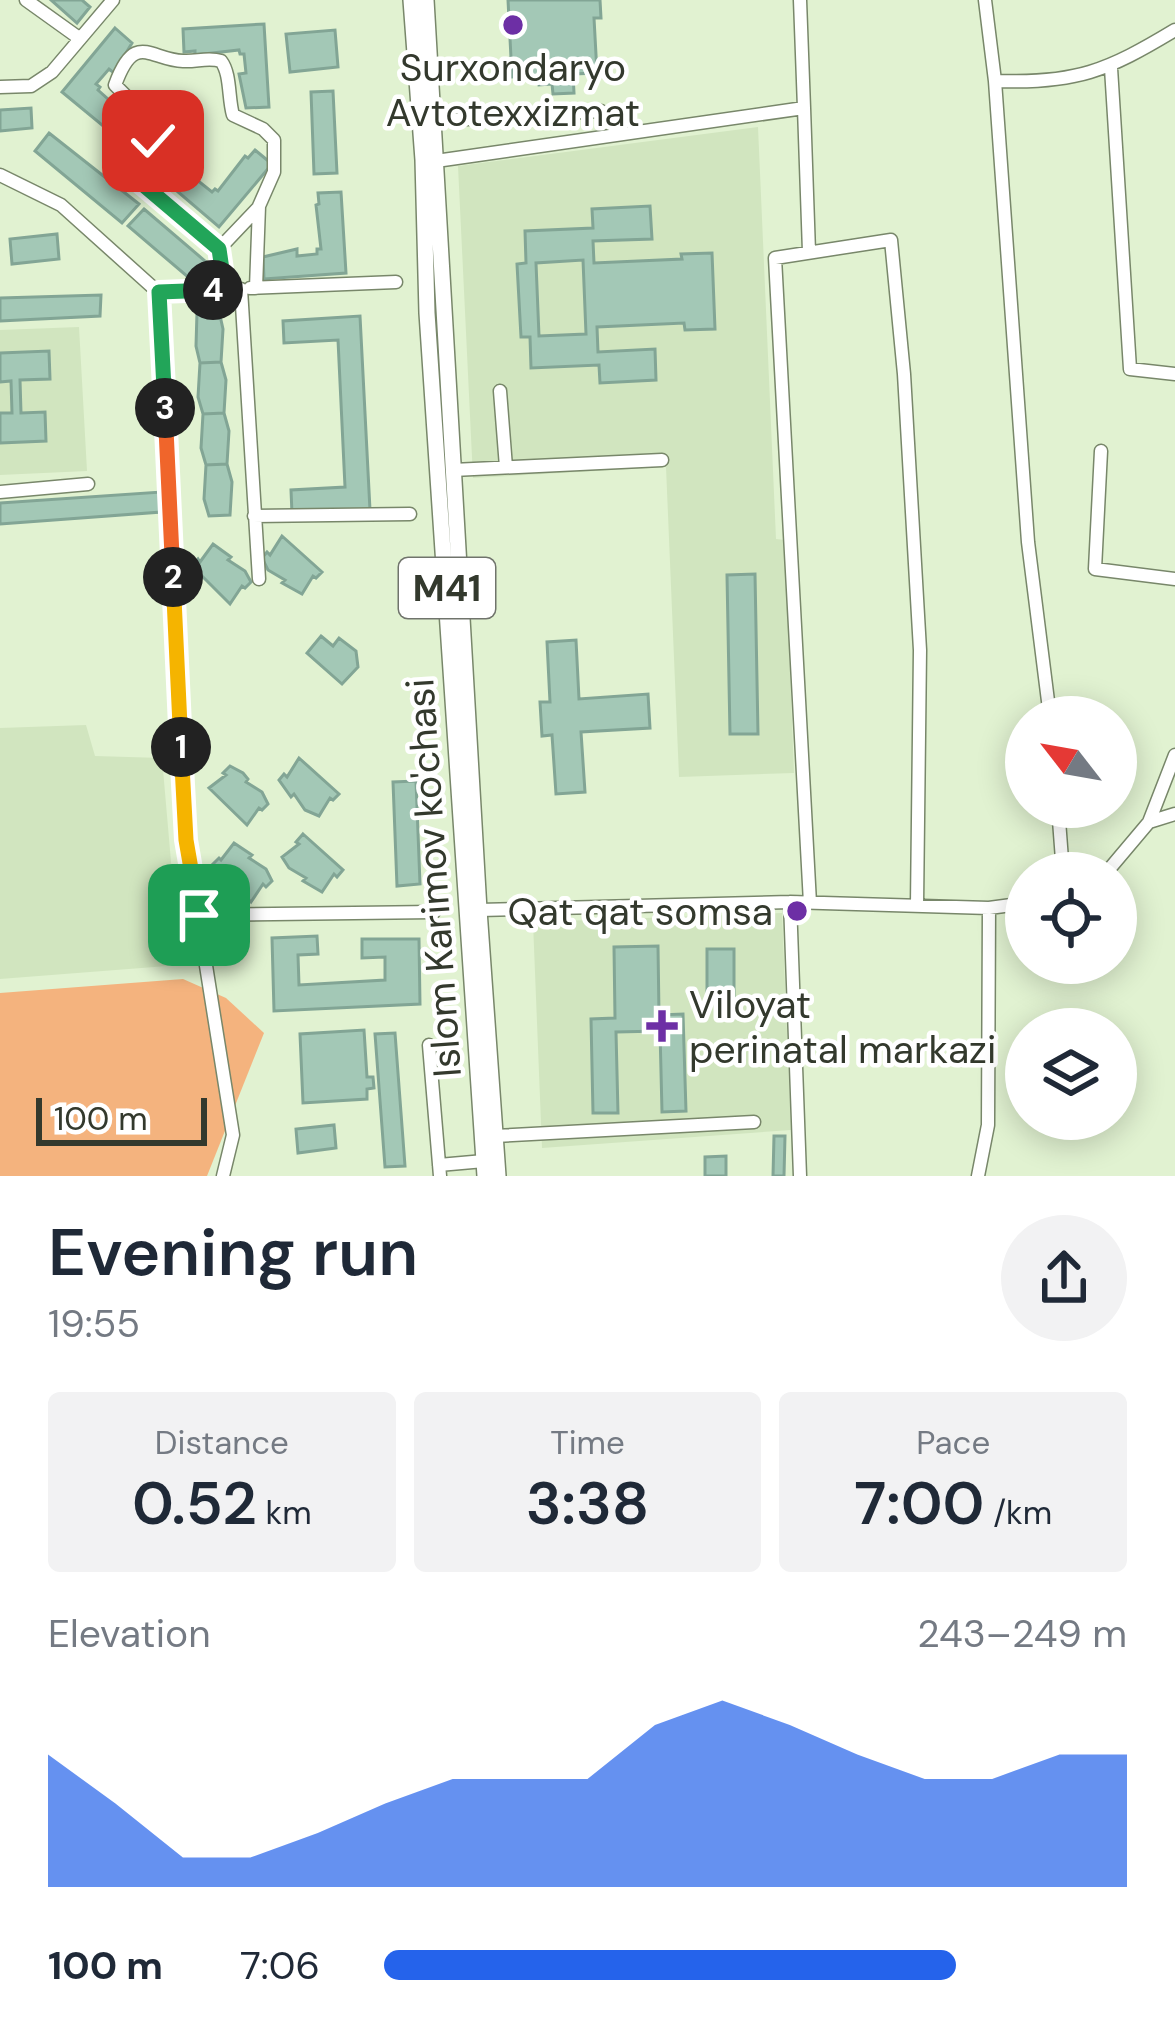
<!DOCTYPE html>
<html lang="en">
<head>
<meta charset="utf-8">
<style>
  :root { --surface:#fff; --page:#f2f2f3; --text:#1f2937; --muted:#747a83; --accent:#2563eb }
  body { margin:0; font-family:"DM Sans",sans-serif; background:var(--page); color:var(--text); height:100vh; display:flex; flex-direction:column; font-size:45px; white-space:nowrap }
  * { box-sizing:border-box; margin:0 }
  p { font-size:39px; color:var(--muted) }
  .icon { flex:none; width:66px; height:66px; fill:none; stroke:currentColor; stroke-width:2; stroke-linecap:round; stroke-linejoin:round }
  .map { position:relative; height:1176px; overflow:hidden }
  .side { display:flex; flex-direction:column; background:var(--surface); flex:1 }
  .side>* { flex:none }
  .needle { width:78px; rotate:301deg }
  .fabs { position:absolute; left:1005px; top:696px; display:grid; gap:24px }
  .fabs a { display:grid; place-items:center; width:132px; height:132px; border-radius:50%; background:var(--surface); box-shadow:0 6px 30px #0003; font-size:60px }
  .scale { position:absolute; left:36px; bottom:30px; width:171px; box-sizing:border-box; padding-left:12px; border:6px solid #33392d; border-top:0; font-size:33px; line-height:42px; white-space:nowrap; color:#33392d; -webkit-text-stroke:9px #fff; paint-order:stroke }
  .pin { position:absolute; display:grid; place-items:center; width:102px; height:102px; color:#fff; margin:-51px; border-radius:24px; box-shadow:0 6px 18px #0006 }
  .km { position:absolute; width:60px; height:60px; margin:-30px; border-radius:50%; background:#222; color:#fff; font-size:33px; line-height:60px; text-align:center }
  .round { display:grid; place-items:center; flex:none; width:126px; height:126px; border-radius:63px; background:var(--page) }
  .summary { display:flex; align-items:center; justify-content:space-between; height:204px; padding:0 48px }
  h1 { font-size:66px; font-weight:600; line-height:90px }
  .stats { display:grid; grid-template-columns:repeat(3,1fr); gap:18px; height:204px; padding:12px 48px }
  .stats div { display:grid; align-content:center; border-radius:12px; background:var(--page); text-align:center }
  .stats b { font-size:60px; font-weight:600 }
  .stats small { font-size:33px; font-weight:400 }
  .stats p { font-size:33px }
  .chart { height:336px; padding:24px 48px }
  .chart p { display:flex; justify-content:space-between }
  .chart svg { width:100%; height:216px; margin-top:12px; fill:var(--accent); opacity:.7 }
  ul { padding:0 48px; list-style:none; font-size:39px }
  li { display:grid; grid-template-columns:192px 144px 1fr; align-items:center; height:90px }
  li i { height:30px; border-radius:15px; background:var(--accent) }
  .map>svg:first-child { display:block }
</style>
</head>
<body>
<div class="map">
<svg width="1175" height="1176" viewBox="0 0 1175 1176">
  <rect width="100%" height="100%" fill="#e1f2d1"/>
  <path fill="#d1e5bf" d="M758 127 776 539 785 540 794 773 679 777 666 467 473 478 458 166Z
    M79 327 87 471 0 475V330Z
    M86 725 95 756 162 758 180 965 0 979V728Z
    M782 913 791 1130 542 1148 533 922Z"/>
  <path fill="#f4b37e" d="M183 979 226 998 264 1033 207 1176H0V993Z"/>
  <path fill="#a3c8b6" stroke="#82a595" stroke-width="3" fill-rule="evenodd" d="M51 0H82L90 7 77 23Z
    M508 0H600L601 18H594L597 73 573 74 574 93 553 94 552 84 539 85 538 76 512 77Z
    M264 24 269 107 246 108 239 74 246 73 244 54H240L239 50 195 55V51L184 52 183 29Z
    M115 28 132 43 114 73 109 69 96 84 100 87 98 90 139 127 125 144 62 92Z
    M335 30 338 67 290 72 286 34Z
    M333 91 337 173 314 174 311 92Z
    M31 108 32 128 0 131V110Z
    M49 133 139 204 122 223 35 151Z
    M255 150 272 164 219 227 157 174 171 157 201 175 197 180 212 192 215 189 218 191 245 156 248 158Z
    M341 192 346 273 264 279 263 257 297 249V256L317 254V249H321L316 205 319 204 318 193Z
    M650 206 652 239 593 241 594 263 682 259 681 254 712 253 715 329 685 330 684 323 597 327 598 352 655 349 656 380 600 383 599 365 531 368 530 337H521L517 264 526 263 525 231 593 228 592 209ZM583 260 586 334 539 336 536 263Z
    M144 209 205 261 188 277 128 226Z
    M57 234 59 259 12 264 10 239Z
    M101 295 100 316 0 321V298Z
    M219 311 223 329 221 362 200 363 196 346 197 312Z
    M360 316 370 510 292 514 291 490 345 487 338 340 284 343 283 321Z
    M49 351 50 379 20 380 21 413 45 412 46 441 0 443V413H12L11 381 0 382V353Z
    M221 362 226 380 224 413 203 414 198 397 200 363Z
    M224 413 229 431 227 464 206 465 201 448 203 414Z
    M227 464 232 482 230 515 209 516 204 499 206 465Z
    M161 492V512L0 524V503Z
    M282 536 322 572 316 578 313 576 302 594 282 583 285 580 268 570 262 558 267 552 270 555Z
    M213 544 231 557 228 560 245 571 251 582 245 588 242 586 230 604 192 566 198 559 200 562Z
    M755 574 758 734H730L727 575Z
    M321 636 333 646 339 638 356 651 358 667 342 684 307 653Z
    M576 640 579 699 648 694 650 728 581 732 585 792 556 794 552 735 542 736 540 702H550L547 642Z
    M299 758 339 794 333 800 330 798 319 816 305 810 294 794 291 797 279 780 284 774 287 777Z
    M230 766 243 773 248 779 246 782 262 792 268 804 262 810 259 808 247 825 209 788 226 775 223 773Z
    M416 781 420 884 397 886 393 782Z
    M303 834 343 870 337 877 334 874 322 892 303 881 306 878 289 868 282 857 299 844 296 842Z
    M234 843 252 855 249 858 266 869 272 881 266 887 263 884 251 902 213 864 219 858 221 860Z
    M317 936 318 954 298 955 299 985 385 980V957L362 958V939H419L420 1004 274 1011 272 938Z
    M658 946 659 1015 683 1014 686 1111 662 1112 660 1031 616 1032 618 1113H593L591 1019 615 1018 614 947Z
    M707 949H734V998H707Z
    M364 1030 367 1077H373L374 1088 367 1089V1099L303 1103 300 1034Z
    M395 1033 405 1166 385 1167 375 1034Z
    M334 1125 336 1148 298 1153 296 1129Z
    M774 1136H785L784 1176H773Z
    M726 1156V1176H705V1157Z"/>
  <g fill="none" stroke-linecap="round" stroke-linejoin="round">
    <defs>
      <path id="minor" d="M26 0 79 38
        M800 0 804 108
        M985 0 995 81C1076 84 1107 71 1175 30
        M1111 68 1130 369 1175 374
        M995 81 1028 542 1050 717
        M0 87 31 86 52 72 113 0
        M434 121 601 111
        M436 161 804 108 809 252
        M0 175 61 205 159 293 186 840 233 1135 223 1176
        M219 249 259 207
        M250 288 396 282
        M225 289 219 249 140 182 136 171 155 132 150 120 115 85C135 30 150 60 183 61 196 62 208 57 221 61 231 74 228 98 233 115L263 129 274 140V172L259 206 256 288
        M241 289 259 579
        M159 293 230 289
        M500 391 506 467
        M1101 451 1095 569 1175 579
        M453 470 662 460
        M0 492 88 484
        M254 516 410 514
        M1058 807 1063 873
        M1149 822 1175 755
        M1106 873 1149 822 1175 814
        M790 902 800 1176
        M810 903 775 258 891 240 904 374 920 650 917 905
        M479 910 790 902 989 908 1026 903
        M199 915 434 912
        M429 1045 440 1176
        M495 1136 754 1122
        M439 1165 484 1161
        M978 1176 988 1125 989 908"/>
      <path id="major" d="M411 0 423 160 427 313 485 1176
        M426 0 479 910 498 1176"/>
    </defs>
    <use href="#minor" stroke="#78876a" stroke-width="15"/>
    <use href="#major" stroke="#78876a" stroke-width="18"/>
    <use href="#minor" stroke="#fff" stroke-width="12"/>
    <use href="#major" stroke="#fff" stroke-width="15"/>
  </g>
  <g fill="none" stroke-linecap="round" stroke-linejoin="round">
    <defs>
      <path id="split-1" d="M181 747 186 840 199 915"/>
      <path id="split-2" d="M173 577 181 747"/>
      <path id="split-3" d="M165 408 173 577"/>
      <path id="split-4" d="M165 408 159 292 213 290"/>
      <path id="split-5" d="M153 141C142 156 133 165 140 182L219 249 225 290H213"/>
    </defs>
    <use href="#split-1" stroke="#fff" stroke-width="24"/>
    <use href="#split-2" stroke="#fff" stroke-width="24"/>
    <use href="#split-3" stroke="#fff" stroke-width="24"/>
    <use href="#split-4" stroke="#fff" stroke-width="24"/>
    <use href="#split-5" stroke="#fff" stroke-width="24"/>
    <use href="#split-1" stroke="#f5b400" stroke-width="15"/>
    <use href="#split-2" stroke="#f5b400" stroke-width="15"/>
    <use href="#split-3" stroke="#f0652b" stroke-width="15"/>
    <use href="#split-4" stroke="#22a559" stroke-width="15"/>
    <use href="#split-5" stroke="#22a559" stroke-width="15"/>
  </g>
  <g fill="#6d2fa5" stroke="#fff" stroke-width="4.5">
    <circle cx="513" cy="25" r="12"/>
    <circle cx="797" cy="911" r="12"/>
    <path d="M656 1008h12v12h12v12h-12v12h-12v-12h-12v-12h12z"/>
  </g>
  <g text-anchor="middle" stroke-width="9" stroke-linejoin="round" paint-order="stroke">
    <rect fill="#fff" stroke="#70746c" stroke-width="3" x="399" y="558" width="96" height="60" rx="9"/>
    <g font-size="36" font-weight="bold" fill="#33392d">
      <text x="447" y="601">M41</text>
    </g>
    <g font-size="39" fill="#33392d" stroke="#fff">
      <text x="513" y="81">Surxondaryo<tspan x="513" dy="45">Avtotexxizmat</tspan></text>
      <text x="773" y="925" text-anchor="end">Qat qat somsa</text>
      <text x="689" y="1018" text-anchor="start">Viloyat<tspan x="689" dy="45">perinatal markazi</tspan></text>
    </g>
    <g font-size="39" fill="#33392d" stroke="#fff">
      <text transform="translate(433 878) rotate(-94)" y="14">Islom Karimov ko'chasi</text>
    </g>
  </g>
</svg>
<div class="fabs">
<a><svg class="needle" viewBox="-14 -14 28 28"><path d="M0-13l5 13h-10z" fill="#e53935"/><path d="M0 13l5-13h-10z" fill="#747a83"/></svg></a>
<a><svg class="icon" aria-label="locate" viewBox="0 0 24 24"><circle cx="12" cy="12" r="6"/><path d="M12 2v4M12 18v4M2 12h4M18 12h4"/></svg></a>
<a><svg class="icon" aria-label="layers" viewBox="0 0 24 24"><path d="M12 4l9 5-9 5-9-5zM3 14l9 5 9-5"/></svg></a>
</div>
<div class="scale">100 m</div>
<div class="pin" style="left:199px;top:915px;background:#1e9e55"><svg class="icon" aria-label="arrive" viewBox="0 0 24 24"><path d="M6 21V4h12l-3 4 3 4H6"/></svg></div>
<div class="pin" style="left:153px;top:141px;background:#d93025"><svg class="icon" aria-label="check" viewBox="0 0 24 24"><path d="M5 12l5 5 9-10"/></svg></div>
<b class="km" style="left:181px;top:747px">1</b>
<b class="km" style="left:173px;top:577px">2</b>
<b class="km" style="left:165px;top:408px">3</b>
<b class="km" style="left:213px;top:290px">4</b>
</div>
<section class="side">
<div class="summary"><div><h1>Evening run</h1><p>19:55</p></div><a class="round"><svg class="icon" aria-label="share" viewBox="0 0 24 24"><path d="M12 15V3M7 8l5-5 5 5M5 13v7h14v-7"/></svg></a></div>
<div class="stats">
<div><p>Distance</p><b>0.52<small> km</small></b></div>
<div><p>Time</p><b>3:38</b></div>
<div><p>Pace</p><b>7:00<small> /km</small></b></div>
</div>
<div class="chart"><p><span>Elevation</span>243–249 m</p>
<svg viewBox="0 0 160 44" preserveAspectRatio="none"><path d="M0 44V17L10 27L20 38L30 38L40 33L50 27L60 22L70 22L80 22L90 11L100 6L110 11L120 17L130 22L140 22L150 17L160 17V44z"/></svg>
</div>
<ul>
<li><b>100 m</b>7:06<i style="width:77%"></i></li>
</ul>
</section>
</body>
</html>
